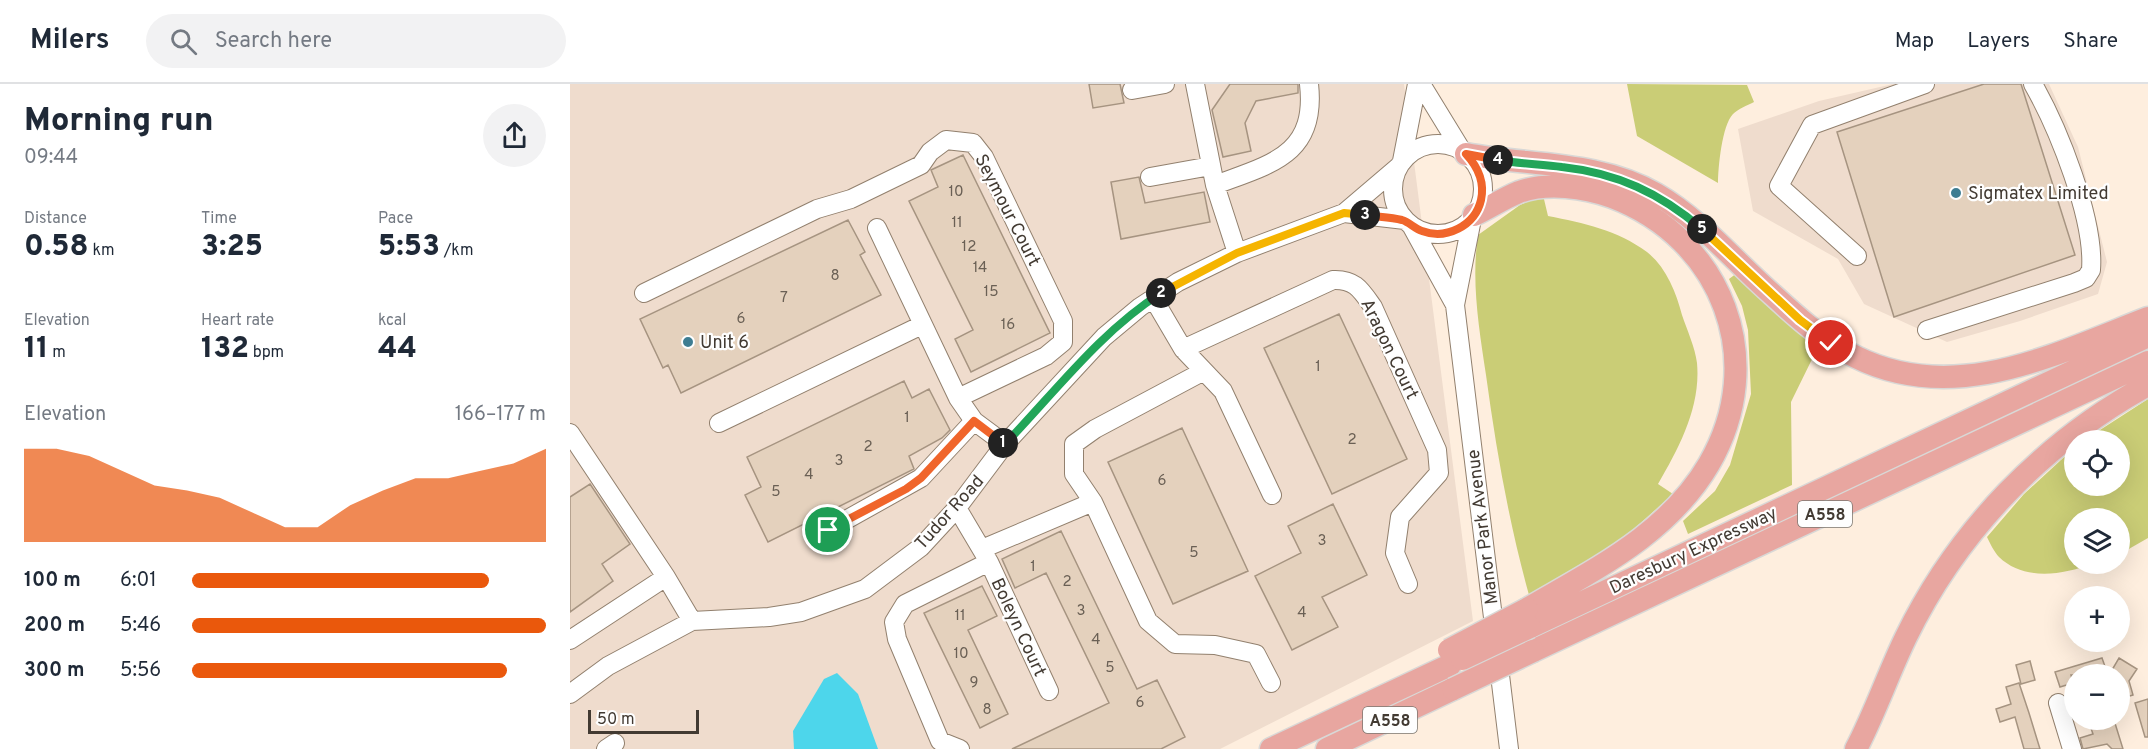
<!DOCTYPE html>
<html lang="en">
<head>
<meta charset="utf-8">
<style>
  :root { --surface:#fff; --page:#f2f2f3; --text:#1f2937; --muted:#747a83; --line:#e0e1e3; --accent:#ea580c }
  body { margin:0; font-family:Overpass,sans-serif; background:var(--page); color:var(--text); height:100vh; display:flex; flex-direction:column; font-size:22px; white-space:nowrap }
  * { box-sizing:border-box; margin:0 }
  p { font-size:20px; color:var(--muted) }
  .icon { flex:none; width:33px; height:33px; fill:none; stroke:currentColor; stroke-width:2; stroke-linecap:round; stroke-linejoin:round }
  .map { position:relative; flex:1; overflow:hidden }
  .drawer { display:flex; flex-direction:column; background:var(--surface); width:570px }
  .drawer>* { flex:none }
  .controls { position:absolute; left:1494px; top:346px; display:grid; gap:12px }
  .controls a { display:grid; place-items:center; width:66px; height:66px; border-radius:50%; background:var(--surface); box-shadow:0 6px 24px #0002; font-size:30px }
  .scale { position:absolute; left:18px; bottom:15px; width:111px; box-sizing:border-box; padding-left:6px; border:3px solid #423a32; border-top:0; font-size:16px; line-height:21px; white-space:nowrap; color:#423a32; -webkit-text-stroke:4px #fefefe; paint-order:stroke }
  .pin { position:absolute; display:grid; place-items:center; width:51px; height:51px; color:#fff; margin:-26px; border:3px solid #fff; border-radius:50%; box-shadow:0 2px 6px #0007 }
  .km { position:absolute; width:30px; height:30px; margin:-15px; border-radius:50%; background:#222; color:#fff; font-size:16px; line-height:30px; text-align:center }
  .round { display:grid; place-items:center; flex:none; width:63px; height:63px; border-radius:32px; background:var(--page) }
  .headline { display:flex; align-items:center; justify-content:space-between; height:102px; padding:0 24px }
  h1 { font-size:33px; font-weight:800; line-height:45px }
  .stats { display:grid; grid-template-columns:repeat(3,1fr); gap:9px; height:102px; padding:6px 24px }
  .stats div { display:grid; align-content:center }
  .stats b { font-size:30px; font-weight:800 }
  .stats small { font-size:16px; font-weight:400 }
  .stats p { font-size:16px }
  .chart { height:168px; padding:12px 24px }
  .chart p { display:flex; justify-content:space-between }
  .chart svg { width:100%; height:108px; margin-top:6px; fill:var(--accent); opacity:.7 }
  ul { padding:0 24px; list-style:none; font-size:20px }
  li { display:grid; grid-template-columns:96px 72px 1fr; align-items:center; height:45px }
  li i { height:15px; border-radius:8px; background:var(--accent) }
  header { display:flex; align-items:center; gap:36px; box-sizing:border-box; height:84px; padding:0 30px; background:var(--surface); border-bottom:2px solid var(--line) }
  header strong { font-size:28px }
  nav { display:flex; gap:33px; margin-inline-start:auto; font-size:21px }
  .search { width:420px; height:54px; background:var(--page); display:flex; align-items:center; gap:15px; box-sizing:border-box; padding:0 21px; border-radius:33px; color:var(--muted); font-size:22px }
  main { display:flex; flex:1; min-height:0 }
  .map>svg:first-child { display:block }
</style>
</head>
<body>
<header>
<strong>Milers</strong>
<div class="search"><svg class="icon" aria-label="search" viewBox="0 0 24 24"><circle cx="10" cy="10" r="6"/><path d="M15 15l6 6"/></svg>Search here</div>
<nav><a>Map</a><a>Layers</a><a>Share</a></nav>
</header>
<main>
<section class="drawer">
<div class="headline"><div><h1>Morning run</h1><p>09:44</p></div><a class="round"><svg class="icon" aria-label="share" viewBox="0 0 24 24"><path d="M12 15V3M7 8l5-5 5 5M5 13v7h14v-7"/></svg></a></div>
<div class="stats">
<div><p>Distance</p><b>0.58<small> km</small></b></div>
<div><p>Time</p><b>3:25</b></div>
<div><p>Pace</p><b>5:53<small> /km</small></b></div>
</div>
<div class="stats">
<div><p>Elevation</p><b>11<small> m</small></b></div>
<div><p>Heart rate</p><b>132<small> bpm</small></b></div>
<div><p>kcal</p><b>44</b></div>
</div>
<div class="chart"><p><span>Elevation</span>166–177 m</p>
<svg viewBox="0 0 160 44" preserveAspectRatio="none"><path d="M0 44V6L10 6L20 9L30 15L40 21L50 23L60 26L70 32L80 38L90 38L100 29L110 23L120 18L130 18L140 15L150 12L160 6V44z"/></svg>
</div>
<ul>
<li><b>100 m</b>6:01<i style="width:84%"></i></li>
<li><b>200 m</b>5:46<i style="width:100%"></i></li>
<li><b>300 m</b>5:56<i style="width:89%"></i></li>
</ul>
</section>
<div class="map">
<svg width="1578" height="665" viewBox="0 0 1578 665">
  <rect width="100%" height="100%" fill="#feeede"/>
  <path fill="#efdccd" d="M0 0H834L903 537 650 665H0Z
    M1323 0H1479L1508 63 1537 178 1528 210 1450 237 1377 258 1294 220 1268 175 1183 127 1168 45 1249 17Z"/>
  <path fill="#cacd76" d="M1057 0 1177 1 1184 18C1178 21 1168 25 1163 30 1152 41 1148 84 1148 99L1067 52Z
    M973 111 978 132C1014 139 1047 146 1077 168 1096 183 1106 208 1112 231 1117 246 1125 263 1127 279 1131 323 1109 364 1088 400L1103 410 1046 461 959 511C939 439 926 365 916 291 909 244 901 198 908 151L950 121Z
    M1167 189 1247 265 1221 318 1222 401 1118 450 1113 437 1145 407 1160 381 1181 310 1178 246 1172 222 1159 195Z
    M1578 315V454L1550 470V435H1504V480H1522C1492 491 1454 497 1429 473 1424 468 1420 459 1417 453L1454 410 1504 364V402H1550V357H1513Z"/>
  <path fill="#4dd6eb" d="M267 589 288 610 308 665H224L223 647 254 595Z"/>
  <path fill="#e4d1bd" stroke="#a69481" stroke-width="1.5" d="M519 0H550L554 19 523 24Z
    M660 0H728V9L686 17 675 39 681 67 653 73 642 26Z
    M1414 0H1451L1505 171 1324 233 1267 48Z
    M393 71 480 249 401 288 385 255 403 246 339 117 368 103 361 86Z
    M569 93 575 119 634 108 640 138 551 155 541 98Z
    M278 136 295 168 290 171 311 211 111 309 98 281 93 284 70 235Z
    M769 230 837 375 762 410 694 264Z
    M334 297 342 314 359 305 380 346 372 354 339 372 344 385 198 458 175 411 191 403 177 373Z
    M612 344 678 487 603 520 538 378Z
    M20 400 60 460 32 480 43 497 0 528V413Z
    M763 420 797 491 752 513 768 543 722 566 685 492 731 469 718 442Z
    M491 447 567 605 587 596 615 653 591 665H442L539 619 476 489 445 504 432 475Z
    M412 502 427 532 398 546 438 630 410 644 354 529Z
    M1532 574 1538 591H1501L1503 599 1490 603 1485 588Z
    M1549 574 1567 585 1559 597 1563 611 1550 615V591H1539Z
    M1460 577 1465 596 1451 600 1446 581Z
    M1449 599 1459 629 1470 665H1454L1445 633 1430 638 1426 625 1441 620 1436 603Z
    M1578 615V653H1575L1565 619Z
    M1518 636H1544L1553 665H1542L1537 660 1513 665 1510 654 1523 650Z"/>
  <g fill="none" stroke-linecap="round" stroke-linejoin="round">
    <defs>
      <path id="minor" d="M625 0 645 101 667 169
        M851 0 892 67
        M562 6 595 0
        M823 105a45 45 0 1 1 90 0a45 45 0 1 1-90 0Z
        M832 77 847 0
        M580 93 641 82
        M645 101C701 80 747 71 739 0
        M774 129 835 136
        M902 135 885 221 939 665
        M842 143 885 221
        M307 144 388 314 404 337 435 360
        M1287 172 1209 102 1242 41 1355 0
        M74 209 247 125 281 115 351 81 360 68 376 56 403 59 414 73 493 237V258L476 272 388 314
        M583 214 613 265 653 307 702 411
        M1357 246 1504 199 1516 194 1521 186C1525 135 1488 44 1463 0
        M613 265 763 196C785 195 791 206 803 223L867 366 869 389 830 433 825 469 838 500
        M634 287 525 345 504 360V390L523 418 578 537 605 560 645 561 686 570 701 599
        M149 339 352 241
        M0 349 96 493 122 537
        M387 424 419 478 479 607
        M258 446 351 394 404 337
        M412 465 523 418
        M0 556 96 493
        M0 610 38 582 122 537 199 533 231 528 295 505 351 463 387 424 435 360 534 253 570 223 608 198 667 169 774 129 828 83
        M1488 619 1502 665
        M36 665 45 659
        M390 665 370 657 327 555 324 538 335 520 419 478"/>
      <path id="major" d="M896 70C959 82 1029 77 1086 110 1131 136 1164 177 1203 211 1228 234 1255 258 1286 273 1385 322 1485 270 1578 234
        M904 131C919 124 934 114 949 108 977 98 1015 103 1042 113 1153 155 1199 277 1139 380 1098 450 1025 485 957 525
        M960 543 1578 252
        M963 567 1578 278
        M701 665 880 581
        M757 665 883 605
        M1286 665C1305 629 1318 590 1336 553 1388 446 1474 358 1578 301"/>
    </defs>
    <use href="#minor" stroke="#92806e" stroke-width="20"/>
    <use href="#major" stroke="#d9d8d6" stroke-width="25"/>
    <use href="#minor" stroke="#fff" stroke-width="18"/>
    <use href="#major" stroke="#e8a6a0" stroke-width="22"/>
    <defs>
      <path id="major-bridge" d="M879 566 957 525
        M892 575 960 543
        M883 605 963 567"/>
    </defs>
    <use href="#major-bridge" stroke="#d9d8d6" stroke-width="25" stroke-linecap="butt"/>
    <use href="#major-bridge" stroke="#e8a6a0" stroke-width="22"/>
  </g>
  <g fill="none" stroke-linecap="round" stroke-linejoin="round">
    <defs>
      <path id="split-1" d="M258 446 336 405 351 394 404 337 433 359"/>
      <path id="split-2" d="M433 359 435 360C485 308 530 248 591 209"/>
      <path id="split-3" d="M591 209 667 169 774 129 795 131"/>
      <path id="split-4" d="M795 131C807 133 820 133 832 136 839 138 845 145 852 147 876 156 905 142 911 116 915 98 908 83 896 70L928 76"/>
      <path id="split-5" d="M928 76C949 80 971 80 992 83 1047 89 1090 109 1132 145"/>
      <path id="split-6" d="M1132 145 1230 236 1261 259"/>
    </defs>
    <use href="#split-1" stroke="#fff" stroke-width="12"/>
    <use href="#split-2" stroke="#fff" stroke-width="12"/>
    <use href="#split-3" stroke="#fff" stroke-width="12"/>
    <use href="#split-4" stroke="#fff" stroke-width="12"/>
    <use href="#split-5" stroke="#fff" stroke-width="12"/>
    <use href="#split-6" stroke="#fff" stroke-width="12"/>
    <use href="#split-1" stroke="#f0652b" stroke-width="8"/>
    <use href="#split-2" stroke="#22a559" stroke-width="8"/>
    <use href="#split-3" stroke="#f5b400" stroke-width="8"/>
    <use href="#split-4" stroke="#f0652b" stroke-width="8"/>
    <use href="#split-5" stroke="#22a559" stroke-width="8"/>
    <use href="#split-6" stroke="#f5b400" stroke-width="8"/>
  </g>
  <g fill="#3e7d92" stroke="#fefefe" stroke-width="2">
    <circle cx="1386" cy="109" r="6"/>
    <circle cx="118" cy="258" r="6"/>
  </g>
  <g text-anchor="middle" stroke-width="4.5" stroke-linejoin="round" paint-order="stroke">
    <g font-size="15" fill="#6a6055">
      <text x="386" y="112">10</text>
      <text x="387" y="143">11</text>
      <text x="399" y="167">12</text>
      <text x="410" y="188">14</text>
      <text x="265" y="196">8</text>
      <text x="421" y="212">15</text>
      <text x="214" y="218">7</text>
      <text x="171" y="239">6</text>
      <text x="438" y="245">16</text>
      <text x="748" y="287">1</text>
      <text x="337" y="338">1</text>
      <text x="782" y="360">2</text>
      <text x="298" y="367">2</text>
      <text x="269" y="381">3</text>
      <text x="239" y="395">4</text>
      <text x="592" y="401">6</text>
      <text x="206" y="412">5</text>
      <text x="752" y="461">3</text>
      <text x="624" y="473">5</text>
      <text x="463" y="487">1</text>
      <text x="497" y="502">2</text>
      <text x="511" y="531">3</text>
      <text x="732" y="533">4</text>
      <text x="390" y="536">11</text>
      <text x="526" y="560">4</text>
      <text x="391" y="574">10</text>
      <text x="540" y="588">5</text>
      <text x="404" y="603">9</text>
      <text x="570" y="623">6</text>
      <text x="417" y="630">8</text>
    </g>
    <g fill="#fefefe" stroke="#7a756f" stroke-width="1.5">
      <rect x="1228" y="417" width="54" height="26" rx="4.5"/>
      <rect x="793" y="623" width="54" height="26" rx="4.5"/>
    </g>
    <g font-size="16" font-weight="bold" fill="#423a32">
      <text x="1255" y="436">A558</text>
      <text x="820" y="642">A558</text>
    </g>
    <g font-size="18" fill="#423a32" stroke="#fefefe" text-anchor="start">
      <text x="1398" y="115">Sigmatex Limited</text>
      <text x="130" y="264">Unit 6</text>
    </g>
    <g font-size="18" fill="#423a32" stroke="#fefefe">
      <text transform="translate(438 126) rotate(63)" y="6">Seymour Court</text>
      <text transform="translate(820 265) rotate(64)" y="6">Aragon Court</text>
      <text transform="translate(379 428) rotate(-48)" y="6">Tudor Road</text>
      <text transform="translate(912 443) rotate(-97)" y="6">Manor Park Avenue</text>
      <text transform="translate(1123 466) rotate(-25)" y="6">Daresbury Expressway</text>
      <text transform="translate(449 543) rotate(65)" y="6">Boleyn Court</text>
    </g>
  </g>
</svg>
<div class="controls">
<a><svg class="icon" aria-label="locate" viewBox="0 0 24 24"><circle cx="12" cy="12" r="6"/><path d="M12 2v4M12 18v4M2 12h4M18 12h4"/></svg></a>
<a><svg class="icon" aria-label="layers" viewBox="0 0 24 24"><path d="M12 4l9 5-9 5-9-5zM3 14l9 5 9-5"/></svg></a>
<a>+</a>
<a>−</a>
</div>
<div class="scale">50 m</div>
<div class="pin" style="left:258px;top:446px;background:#1e9e55"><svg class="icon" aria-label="arrive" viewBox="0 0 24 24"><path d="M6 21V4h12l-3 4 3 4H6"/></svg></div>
<div class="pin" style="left:1261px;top:259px;background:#d93025"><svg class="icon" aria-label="check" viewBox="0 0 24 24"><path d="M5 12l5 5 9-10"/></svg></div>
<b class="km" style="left:433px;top:359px">1</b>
<b class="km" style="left:591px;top:209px">2</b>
<b class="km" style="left:795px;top:131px">3</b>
<b class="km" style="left:928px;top:76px">4</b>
<b class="km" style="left:1132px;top:145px">5</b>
</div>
</main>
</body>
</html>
